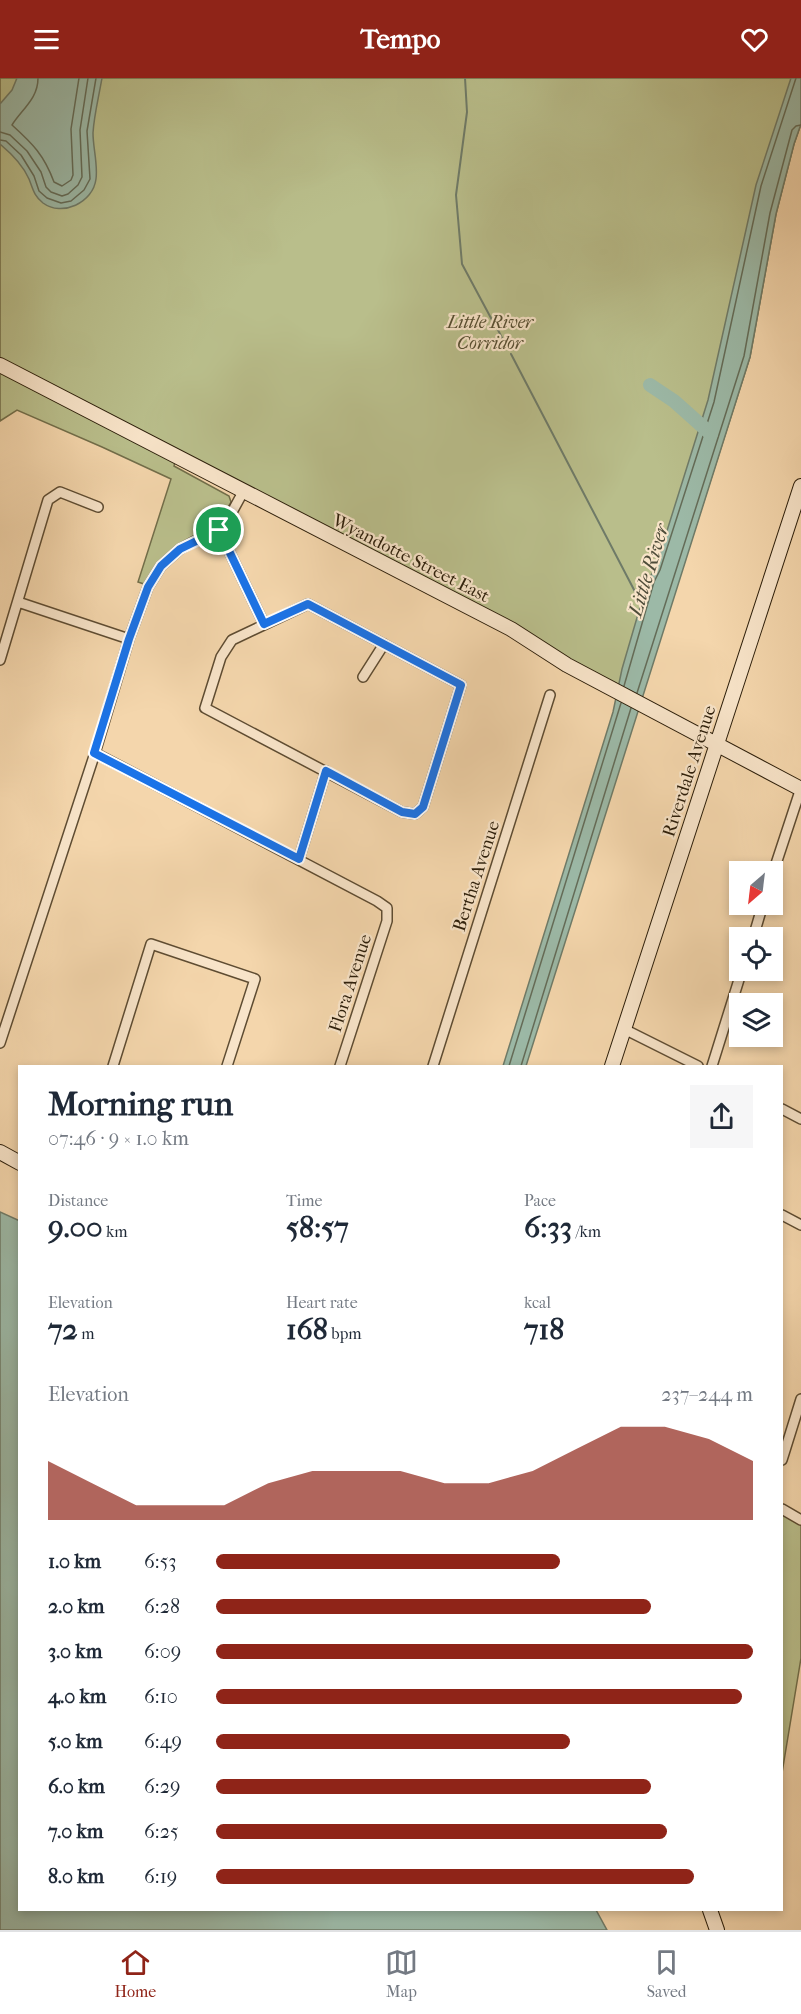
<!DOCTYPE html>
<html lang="en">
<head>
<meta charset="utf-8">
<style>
  :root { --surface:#fff; --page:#f6f6f7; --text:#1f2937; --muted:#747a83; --line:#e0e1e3; --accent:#8f2418 }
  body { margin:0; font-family:"IM FELL French Canon",serif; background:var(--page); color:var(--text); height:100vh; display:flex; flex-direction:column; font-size:22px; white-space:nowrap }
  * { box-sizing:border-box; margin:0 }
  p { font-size:20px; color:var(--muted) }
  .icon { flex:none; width:33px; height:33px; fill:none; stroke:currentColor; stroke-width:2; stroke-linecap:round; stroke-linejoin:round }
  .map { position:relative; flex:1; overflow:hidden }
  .side { position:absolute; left:18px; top:987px; width:765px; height:846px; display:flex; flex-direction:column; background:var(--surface); border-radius:0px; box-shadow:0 3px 9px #0003 }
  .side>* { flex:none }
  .needle { width:39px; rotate:208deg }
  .tools { position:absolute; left:729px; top:783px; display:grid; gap:12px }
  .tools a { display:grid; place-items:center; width:54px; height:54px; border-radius:0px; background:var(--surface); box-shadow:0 3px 9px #0003; font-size:30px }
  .pin { position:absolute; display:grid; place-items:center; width:51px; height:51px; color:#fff; margin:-26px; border:3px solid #fff; border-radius:50%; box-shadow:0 2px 6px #0007 }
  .round { display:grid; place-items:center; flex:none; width:63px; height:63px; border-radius:0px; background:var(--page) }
  .summary { display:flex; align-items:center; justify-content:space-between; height:102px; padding:0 30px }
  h1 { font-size:33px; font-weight:700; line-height:45px }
  .metrics { display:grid; grid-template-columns:repeat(3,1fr); gap:9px; height:102px; padding:6px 30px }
  .metrics div { display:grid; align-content:center }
  .metrics b { font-size:30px; font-weight:700 }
  .metrics small { font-size:16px; font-weight:400 }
  .metrics p { font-size:16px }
  .chart { height:168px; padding:12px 30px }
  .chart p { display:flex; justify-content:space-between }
  .chart svg { width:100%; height:108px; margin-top:6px; fill:var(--accent); opacity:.7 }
  ul { padding:0 30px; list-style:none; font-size:20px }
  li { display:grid; grid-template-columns:96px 72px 1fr; align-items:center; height:45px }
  li i { height:15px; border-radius:8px; background:var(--accent) }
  header { display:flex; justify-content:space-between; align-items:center; height:78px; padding:0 30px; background:var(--accent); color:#fff; font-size:27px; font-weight:700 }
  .tab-bar { display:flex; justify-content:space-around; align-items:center; height:84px; border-top:2px solid var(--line); background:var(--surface); font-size:16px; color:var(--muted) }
  .tab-bar a { display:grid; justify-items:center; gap:3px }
  .tab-bar .current { color:var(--accent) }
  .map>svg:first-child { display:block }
</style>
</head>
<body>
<header><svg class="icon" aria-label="menu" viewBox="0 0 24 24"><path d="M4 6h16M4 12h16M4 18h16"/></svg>Tempo<svg class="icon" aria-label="heart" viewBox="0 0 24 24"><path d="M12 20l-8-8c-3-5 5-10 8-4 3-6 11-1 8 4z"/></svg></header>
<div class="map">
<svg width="801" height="1852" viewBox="0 0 801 1852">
  <rect width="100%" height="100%" fill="#f4d6ac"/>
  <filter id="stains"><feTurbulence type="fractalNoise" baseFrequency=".00333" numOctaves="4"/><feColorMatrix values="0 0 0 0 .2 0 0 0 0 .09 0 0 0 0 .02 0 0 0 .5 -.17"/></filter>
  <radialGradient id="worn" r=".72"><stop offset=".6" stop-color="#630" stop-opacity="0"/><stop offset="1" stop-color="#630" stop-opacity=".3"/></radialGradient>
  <path fill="#b9be8b" stroke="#726e4a" stroke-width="1.5" d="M0 0H801V46L794 66 776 136 750 279 639 626 176 380 174 388 229 418 231 424 220 444 174 470 161 482 144 506 138 504 171 401 102 369 17 332 0 343Z
    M782 1434 801 1443V1580L782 1695Z"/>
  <path fill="#9cb9a7" stroke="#6f7b68" stroke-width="1.5" d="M17 0H102C99 18 94 37 93 55 93 70 98 86 96 101 93 125 62 139 43 125 34 118 33 111 29 101 23 87 12 76 0 66V26L12 12Z
    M791 0H801V46L794 66 776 136 750 279 526 988H503L613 634 622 591 648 502 655 491 708 322 756 107Z
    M0 1134 20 1143V1832H596L607 1852H0Z"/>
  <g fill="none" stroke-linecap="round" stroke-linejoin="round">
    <path stroke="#646c58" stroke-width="1.5" d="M38 0C38 21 22 31 12 47 33 66 44 77 54 104L62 108 71 102 73 97 71 51 79 0
      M0 54 10 57 27 73 41 94 46 109 51 114 62 118 68 116 78 107 82 99 80 52 88 0
      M0 62 6 63 21 77 34 98 39 113 47 120 61 125 71 123 84 112 90 101 87 53 96 0
      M624 608 654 504 660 492 714 324 761 108 796 0
      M637 615 744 278 770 135 792 52 796 48 801 47
      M509 988 621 625
      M521 988 631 630"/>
    <path stroke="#6f7b68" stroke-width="2" d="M465 0 467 34 456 117 462 186 492 242
      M497 250 503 262
      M511 276 643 529"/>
    <path stroke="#9cb9a7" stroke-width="14" d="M650 307 674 323 711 356"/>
    <defs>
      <path id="street" d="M219 452 264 546
        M18 524 129 561
        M308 526 461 607 423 729 415 736 402 734 205 630 221 579 232 562Z
        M0 582 48 422 60 414 98 429
        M363 599 384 566
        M95 675 377 823 387 830V843L340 988
        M299 781 326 693
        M772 798 801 710
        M753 860 763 826
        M624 951 698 988
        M0 965 95 675 129 561 148 509 161 488 180 471 225 447 243 414
        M113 988 151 866 255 901 227 988
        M433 988 550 617
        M712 988 742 892
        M782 1031 801 1041
        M782 1137 801 1147
        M782 1382 801 1321
        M782 1431 801 1442"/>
      <path id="secondary" d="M0 287 511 551 567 587 801 711
        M612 988 801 408
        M0 1074 20 1085
        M710 1832 717 1852"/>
    </defs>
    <use href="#street" stroke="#5e4c32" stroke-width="12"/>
    <use href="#secondary" stroke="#2c1e0a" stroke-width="16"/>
    <use href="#street" stroke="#f8e4c9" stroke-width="9"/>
    <use href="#secondary" stroke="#f8e4c9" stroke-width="14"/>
  </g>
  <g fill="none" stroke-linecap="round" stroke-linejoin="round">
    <defs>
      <path id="route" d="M219 452 264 546 308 526 461 607 423 729 415 736 402 734 326 693 299 781 94 675 129 561 148 509 161 488 180 471Z"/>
    </defs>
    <use href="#route" stroke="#fff" stroke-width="12"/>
    <use href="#route" stroke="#1a73e8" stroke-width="8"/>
  </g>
  <g text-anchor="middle" stroke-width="4.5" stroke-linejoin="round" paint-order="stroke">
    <g font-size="18" font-style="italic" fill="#564e31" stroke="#f8e4c9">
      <text x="490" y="250">Little River<tspan x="490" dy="21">Corridor</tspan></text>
    </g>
    <g font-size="18" fill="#2c1e0a" stroke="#f8e4c9">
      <text transform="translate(411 480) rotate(27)" y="6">Wyandotte Street East</text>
      <text transform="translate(689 693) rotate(-72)" y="6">Riverdale Avenue</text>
      <text transform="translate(476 798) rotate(-72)" y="6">Bertha Avenue</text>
      <text transform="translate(350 905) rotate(-72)" y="6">Flora Avenue</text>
    </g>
    <g font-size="20" font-style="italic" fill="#4e4c39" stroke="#f8e4c9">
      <text transform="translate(648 492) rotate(-73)" y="7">Little River</text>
    </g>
  </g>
  <rect width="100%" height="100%" filter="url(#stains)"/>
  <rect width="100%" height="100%" fill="url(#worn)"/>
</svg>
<div class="tools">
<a><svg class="needle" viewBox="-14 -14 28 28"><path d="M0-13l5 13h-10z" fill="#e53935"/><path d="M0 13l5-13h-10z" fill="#747a83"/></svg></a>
<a><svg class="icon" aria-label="locate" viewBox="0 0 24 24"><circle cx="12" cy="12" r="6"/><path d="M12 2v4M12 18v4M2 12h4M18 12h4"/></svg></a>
<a><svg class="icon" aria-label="layers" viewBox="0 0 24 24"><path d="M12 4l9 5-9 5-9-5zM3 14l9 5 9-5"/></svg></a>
</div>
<div class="pin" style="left:219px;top:452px;background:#1e9e55"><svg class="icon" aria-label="arrive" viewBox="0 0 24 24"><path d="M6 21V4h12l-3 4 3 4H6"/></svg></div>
<section class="side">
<div class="summary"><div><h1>Morning run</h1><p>07:46 · 9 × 1.0 km</p></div><a class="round"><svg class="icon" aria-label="share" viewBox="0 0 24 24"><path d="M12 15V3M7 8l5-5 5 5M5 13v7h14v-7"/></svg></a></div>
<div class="metrics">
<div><p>Distance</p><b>9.00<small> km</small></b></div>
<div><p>Time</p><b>58:57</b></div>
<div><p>Pace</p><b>6:33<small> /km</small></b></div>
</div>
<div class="metrics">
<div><p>Elevation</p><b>72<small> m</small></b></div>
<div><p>Heart rate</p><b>168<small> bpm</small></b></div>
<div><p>kcal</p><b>718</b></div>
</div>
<div class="chart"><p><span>Elevation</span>237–244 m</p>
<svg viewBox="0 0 160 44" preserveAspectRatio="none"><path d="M0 44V20L10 29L20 38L30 38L40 38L50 29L60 24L70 24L80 24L90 29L100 29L110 24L120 15L130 6L140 6L150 11L160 20V44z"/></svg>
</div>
<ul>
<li><b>1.0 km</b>6:53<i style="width:64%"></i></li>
<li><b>2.0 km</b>6:28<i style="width:81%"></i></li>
<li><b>3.0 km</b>6:09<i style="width:100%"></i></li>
<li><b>4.0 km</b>6:10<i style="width:98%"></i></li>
<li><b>5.0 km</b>6:49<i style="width:66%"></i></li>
<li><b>6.0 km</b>6:29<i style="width:81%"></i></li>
<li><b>7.0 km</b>6:25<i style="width:84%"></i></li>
<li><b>8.0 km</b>6:19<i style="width:89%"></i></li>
</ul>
</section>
</div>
<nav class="tab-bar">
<a class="current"><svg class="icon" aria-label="home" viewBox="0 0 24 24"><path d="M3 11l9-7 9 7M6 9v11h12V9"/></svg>Home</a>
<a><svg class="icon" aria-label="map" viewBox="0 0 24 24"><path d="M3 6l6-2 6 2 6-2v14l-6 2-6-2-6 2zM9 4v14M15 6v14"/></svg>Map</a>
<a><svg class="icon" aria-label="saved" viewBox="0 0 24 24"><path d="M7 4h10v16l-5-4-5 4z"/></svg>Saved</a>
</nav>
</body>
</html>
